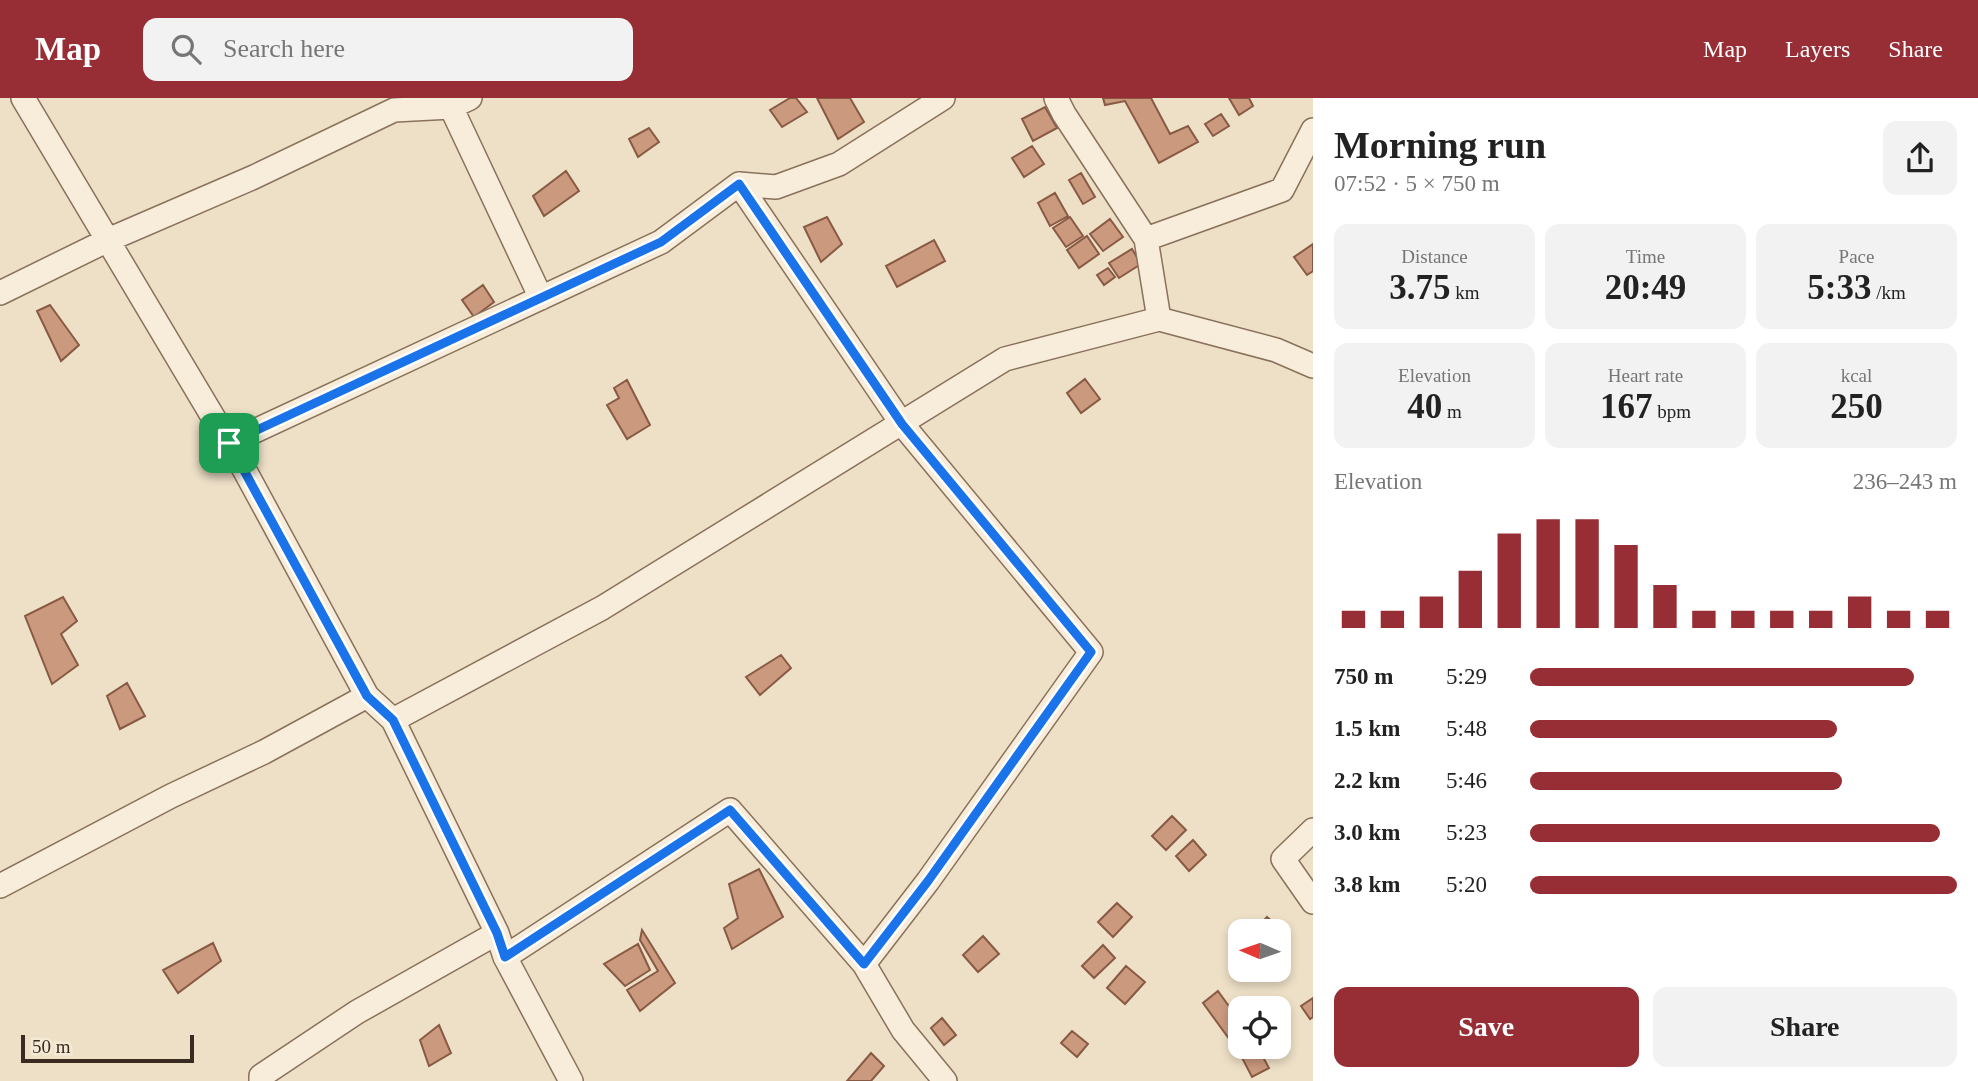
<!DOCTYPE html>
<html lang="en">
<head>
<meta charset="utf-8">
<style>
  :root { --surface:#fff; --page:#f2f2f2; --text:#222; --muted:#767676; --accent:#972d35 }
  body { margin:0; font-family:Georgia,serif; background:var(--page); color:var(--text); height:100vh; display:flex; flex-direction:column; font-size:26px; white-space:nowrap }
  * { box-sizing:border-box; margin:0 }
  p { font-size:23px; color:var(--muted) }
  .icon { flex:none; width:38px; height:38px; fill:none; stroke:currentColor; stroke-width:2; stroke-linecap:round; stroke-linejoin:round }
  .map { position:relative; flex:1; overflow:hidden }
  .side { display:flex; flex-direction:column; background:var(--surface); width:665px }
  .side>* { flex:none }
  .needle { width:46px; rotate:272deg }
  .buttons { position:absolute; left:1228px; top:821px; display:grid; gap:14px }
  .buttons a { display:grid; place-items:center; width:63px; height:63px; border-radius:14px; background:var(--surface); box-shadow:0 4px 10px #0003; font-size:35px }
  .scale { position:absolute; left:21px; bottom:18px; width:173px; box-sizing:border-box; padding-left:7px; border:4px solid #3a2b20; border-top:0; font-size:19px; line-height:24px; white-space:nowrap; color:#3a2b20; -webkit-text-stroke:5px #f5ead6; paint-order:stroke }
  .pin { position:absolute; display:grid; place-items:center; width:60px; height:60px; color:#fff; margin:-30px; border-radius:14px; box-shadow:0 4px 10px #0006 }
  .round { display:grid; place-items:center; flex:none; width:74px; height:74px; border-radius:14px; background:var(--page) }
  .summary { display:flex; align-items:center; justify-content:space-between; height:119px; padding:0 21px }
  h1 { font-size:38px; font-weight:700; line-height:52px }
  .figures { display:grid; grid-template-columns:repeat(3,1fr); gap:10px; height:119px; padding:7px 21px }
  .figures div { display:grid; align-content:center; border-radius:14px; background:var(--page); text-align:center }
  .figures b { font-size:35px; font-weight:700 }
  .figures small { font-size:19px; font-weight:400 }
  .figures p { font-size:19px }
  .chart { height:196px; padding:14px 21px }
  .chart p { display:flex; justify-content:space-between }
  .chart svg { width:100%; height:126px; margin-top:7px; stroke:var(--accent); stroke-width:6 }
  .action { display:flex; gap:14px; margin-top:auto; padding:14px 21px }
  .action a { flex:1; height:80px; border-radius:14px; background:var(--accent); color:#fff; font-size:28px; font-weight:700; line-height:80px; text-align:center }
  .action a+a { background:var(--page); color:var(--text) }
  ul { padding:0 21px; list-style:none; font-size:23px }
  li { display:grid; grid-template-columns:112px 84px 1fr; align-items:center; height:52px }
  li i { height:18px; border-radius:9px; background:var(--accent) }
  header { display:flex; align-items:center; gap:42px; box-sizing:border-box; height:98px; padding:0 35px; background:var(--accent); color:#fff }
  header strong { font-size:33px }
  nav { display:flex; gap:38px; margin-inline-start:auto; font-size:24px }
  .search { width:490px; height:63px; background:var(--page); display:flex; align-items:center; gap:18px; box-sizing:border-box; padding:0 24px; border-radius:14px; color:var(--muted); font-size:26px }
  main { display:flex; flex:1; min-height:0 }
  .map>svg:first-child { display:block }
</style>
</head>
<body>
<header>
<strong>Map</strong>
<div class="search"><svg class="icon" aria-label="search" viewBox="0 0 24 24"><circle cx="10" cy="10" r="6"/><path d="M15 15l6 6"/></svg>Search here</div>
<nav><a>Map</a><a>Layers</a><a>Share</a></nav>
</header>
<main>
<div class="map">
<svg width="1313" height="983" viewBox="0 0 1313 983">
  <rect width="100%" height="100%" fill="#eee0c7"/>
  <path fill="#cb997e" stroke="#885a43" stroke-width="2" d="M790 0H796L807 14 782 29 770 12Z
    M817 0H850L864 24 838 41Z
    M1103 0H1151L1170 36 1188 28 1198 44 1159 65 1125 3 1105 7Z
    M1229 0H1249L1253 8 1239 17Z
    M1045 9 1057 30 1033 43 1022 21Z
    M1221 16 1229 28 1213 38 1205 26Z
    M649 30 659 44 638 59 629 41Z
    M1032 48 1044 66 1024 79 1012 60Z
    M566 73 579 93 544 118 533 98Z
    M1081 75 1095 99 1083 106 1069 82Z
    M1055 95 1068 118 1050 128 1038 105Z
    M827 119 842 146 821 164 804 129Z
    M1070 119 1083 138 1066 149 1053 130Z
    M1110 121 1123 139 1103 153 1090 136Z
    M1087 138 1099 156 1079 170 1067 152Z
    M934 142 945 163 897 189 886 168Z
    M1313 146V173L1307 177 1294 159Z
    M1132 151 1141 166 1119 180 1109 165Z
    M1108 170 1115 179 1104 187 1097 177Z
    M483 187 494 204 474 219 462 202Z
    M50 207 79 247 61 263 37 213Z
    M1085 281 1100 301 1081 315 1067 295Z
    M627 282 650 327 627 341 607 307 619 300 614 290Z
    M63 499 77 523 61 536 78 567 52 586 25 518Z
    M781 557 791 570 760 597 746 579Z
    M127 585 145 618 120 631 107 598Z
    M1172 718 1186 732 1166 752 1152 738Z
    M1193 742 1206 757 1189 773 1176 758Z
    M759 771 783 819 732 851 724 830 738 820 729 786Z
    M1117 805 1132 819 1113 839 1098 824Z
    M1267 819 1288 837 1279 847V833H1255Z
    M642 832 675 885 640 913 627 892 658 873 640 842Z
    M983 838 999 856 978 874 963 857Z
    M213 845 221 863 178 895 163 872Z
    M638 846 650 872 625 888 604 866Z
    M1103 847 1115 860 1094 880 1082 868Z
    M1126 868 1145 884 1125 906 1107 890Z
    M1218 893 1241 925V945L1235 949 1203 905Z
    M1313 900V919L1310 921 1301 908Z
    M942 920 956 937 944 947 931 930Z
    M439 927 451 955 429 968 420 942Z
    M1072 933 1088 946 1077 959 1061 945Z
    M1241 947 1257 948 1269 970 1252 979 1237 950Z
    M871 955 884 968 871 983H847Z"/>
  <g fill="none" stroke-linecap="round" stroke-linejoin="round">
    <defs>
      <path id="minor" d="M23 0 244 371 367 598 393 622 497 835 505 859 571 983
        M470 0 451 9 541 200
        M1056 0 1064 16 1146 141 1159 221
        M739 86 902 326 1091 554 928 783 864 866
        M1146 141 1282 92 1313 32
        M0 195 108 142 254 79 394 12 451 9 448 0
        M229 345 661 144 739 86 776 89 839 66 943 0
        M393 622 602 510 1005 261 1159 221 1276 252 1313 268
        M1313 732 1283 761 1313 804
        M0 788 171 698 264 654 367 598
        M505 859 730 712 864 866 903 932 945 983
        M261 983V978L357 914 497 835"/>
    </defs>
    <use href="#minor" stroke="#89715c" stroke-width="26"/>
    <use href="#minor" stroke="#f8edda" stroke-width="23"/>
  </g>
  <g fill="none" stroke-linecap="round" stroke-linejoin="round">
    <defs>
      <path id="route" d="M739 86 902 326 1091 554 928 783 864 866 730 712 505 859 497 835 393 622 367 598 229 345 661 144Z"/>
    </defs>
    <use href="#route" stroke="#fff" stroke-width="14"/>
    <use href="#route" stroke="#1a73e8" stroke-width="9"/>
  </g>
</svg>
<div class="buttons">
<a><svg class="needle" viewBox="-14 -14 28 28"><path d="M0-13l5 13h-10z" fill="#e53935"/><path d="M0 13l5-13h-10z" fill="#767676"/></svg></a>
<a><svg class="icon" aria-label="locate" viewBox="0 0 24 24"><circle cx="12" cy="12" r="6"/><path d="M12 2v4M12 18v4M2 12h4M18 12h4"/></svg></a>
</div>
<div class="scale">50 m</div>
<div class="pin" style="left:229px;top:345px;background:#1e9e55"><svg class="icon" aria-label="arrive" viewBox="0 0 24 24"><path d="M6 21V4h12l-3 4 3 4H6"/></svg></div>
</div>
<section class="side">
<div class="summary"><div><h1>Morning run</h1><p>07:52 · 5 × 750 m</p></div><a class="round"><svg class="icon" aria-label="share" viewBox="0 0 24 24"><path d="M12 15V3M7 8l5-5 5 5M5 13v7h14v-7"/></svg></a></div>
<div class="figures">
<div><p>Distance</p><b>3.75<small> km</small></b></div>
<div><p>Time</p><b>20:49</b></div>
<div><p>Pace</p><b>5:33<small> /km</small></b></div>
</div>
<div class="figures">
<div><p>Elevation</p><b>40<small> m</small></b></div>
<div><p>Heart rate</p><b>167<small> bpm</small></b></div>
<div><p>kcal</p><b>250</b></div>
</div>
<div class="chart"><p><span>Elevation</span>236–243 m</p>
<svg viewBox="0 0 160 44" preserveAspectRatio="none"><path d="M5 44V38M15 44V38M25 44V33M35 44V24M45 44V11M55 44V6M65 44V6M75 44V15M85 44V29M95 44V38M105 44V38M115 44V38M125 44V38M135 44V33M145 44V38M155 44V38"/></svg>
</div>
<ul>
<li><b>750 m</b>5:29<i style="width:90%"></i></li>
<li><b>1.5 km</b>5:48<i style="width:72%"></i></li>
<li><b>2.2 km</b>5:46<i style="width:73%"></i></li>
<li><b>3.0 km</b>5:23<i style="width:96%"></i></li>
<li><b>3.8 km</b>5:20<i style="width:100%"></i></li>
</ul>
<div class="action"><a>Save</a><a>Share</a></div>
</section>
</main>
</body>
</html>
